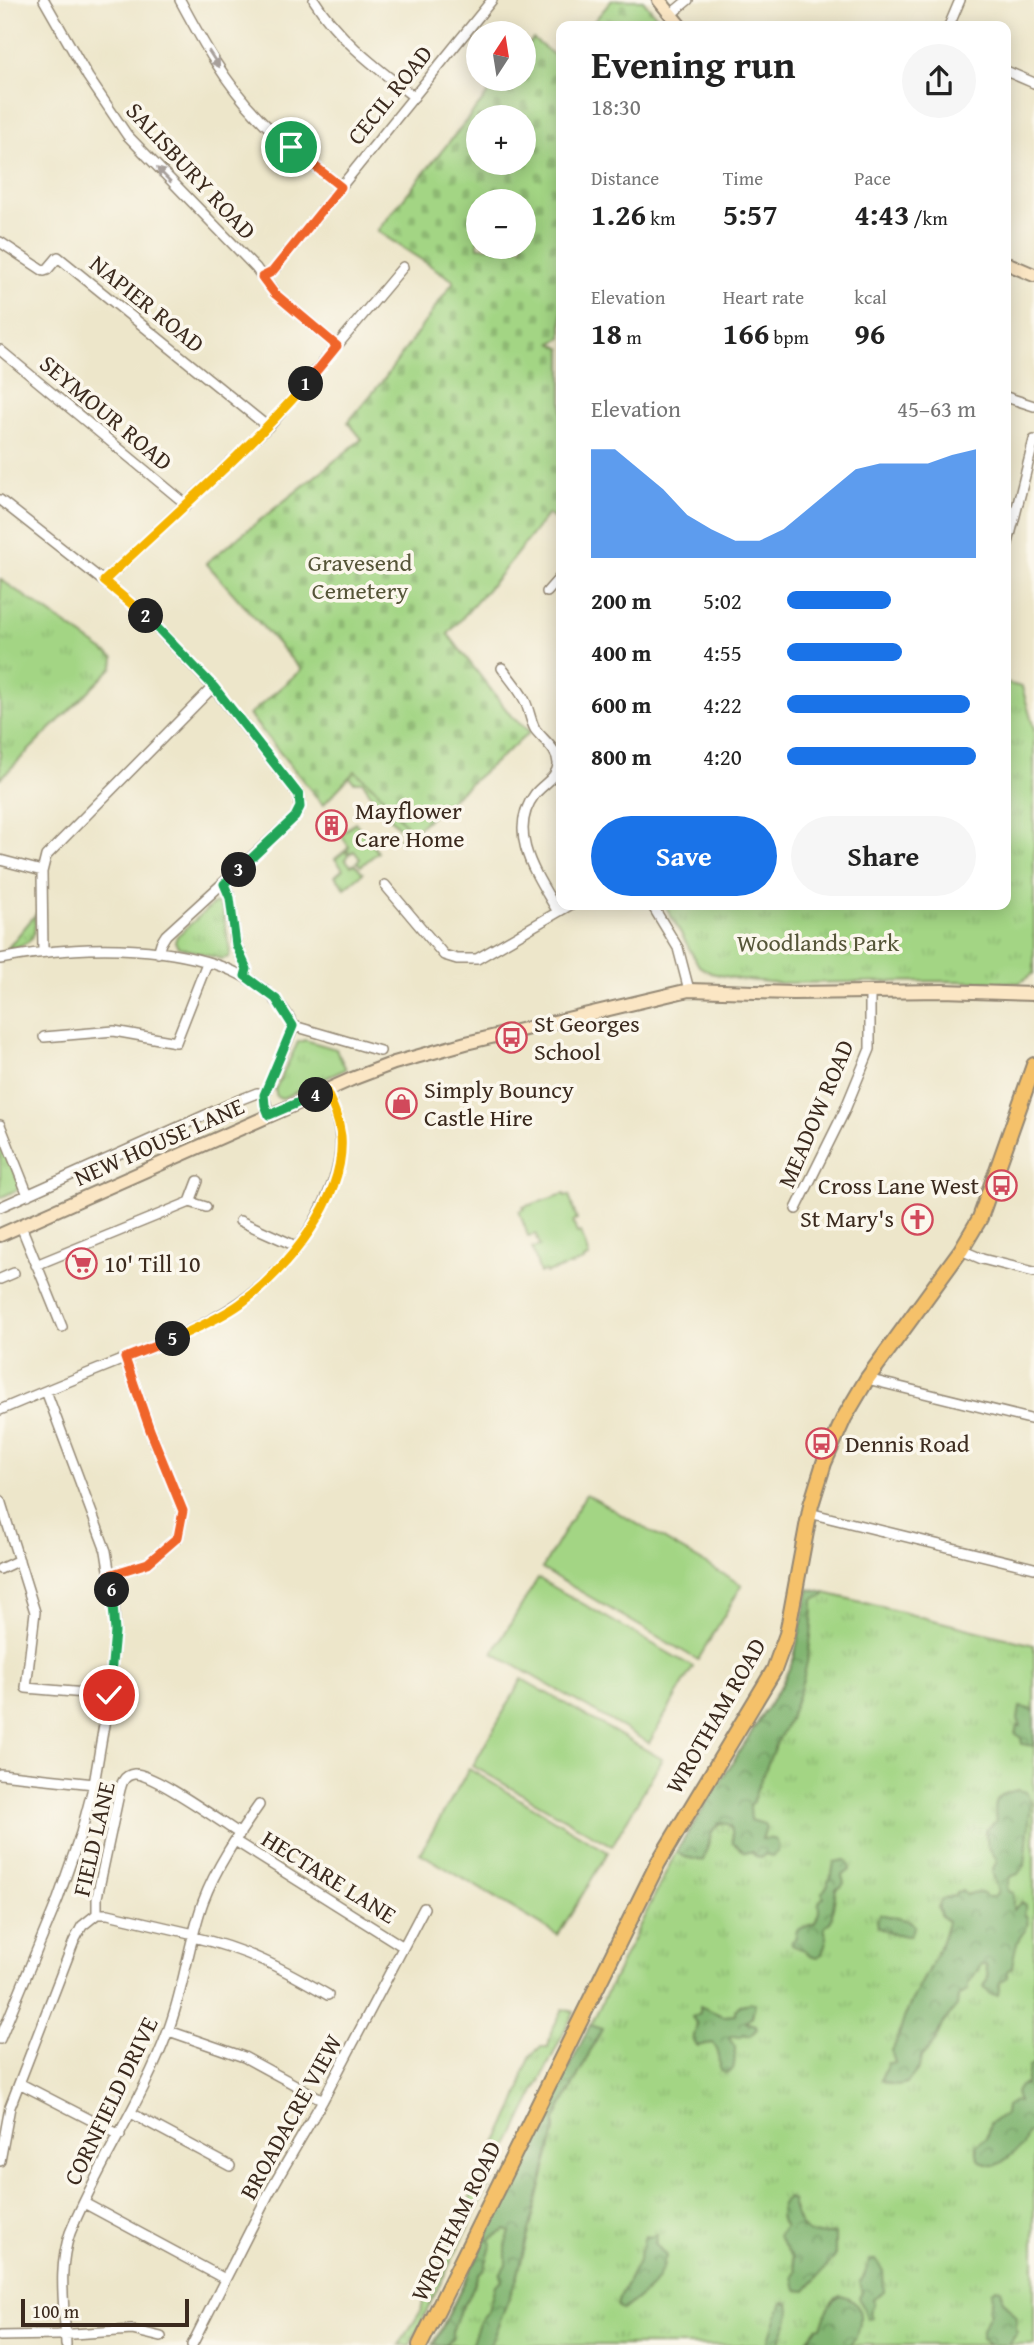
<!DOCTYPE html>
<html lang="en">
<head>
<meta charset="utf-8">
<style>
  :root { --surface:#fff; --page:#f6f6f6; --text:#222; --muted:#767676; --accent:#1a73e8 }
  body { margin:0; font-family:"Gentium Book Plus",serif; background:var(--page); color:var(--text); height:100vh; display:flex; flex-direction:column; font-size:26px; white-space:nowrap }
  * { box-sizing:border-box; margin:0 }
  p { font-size:23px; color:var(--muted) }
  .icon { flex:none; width:38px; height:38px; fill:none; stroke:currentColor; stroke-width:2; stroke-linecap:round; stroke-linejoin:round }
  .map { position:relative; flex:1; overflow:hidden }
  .details { position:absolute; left:556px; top:21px; width:455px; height:889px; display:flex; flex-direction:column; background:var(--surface); border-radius:14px; box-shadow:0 4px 18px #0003 }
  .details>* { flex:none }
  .needle { width:46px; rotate:12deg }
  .tools { position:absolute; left:466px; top:21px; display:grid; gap:14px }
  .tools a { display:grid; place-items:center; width:70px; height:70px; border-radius:50%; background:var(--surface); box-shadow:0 4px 18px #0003; font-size:35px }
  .scale { position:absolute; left:21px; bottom:18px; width:168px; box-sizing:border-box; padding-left:7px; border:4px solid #3b2a1e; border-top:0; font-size:19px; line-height:24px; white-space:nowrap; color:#3b2a1e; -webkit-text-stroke:5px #fbf7ec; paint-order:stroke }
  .pin { position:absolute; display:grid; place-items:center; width:60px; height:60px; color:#fff; margin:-30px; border:4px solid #fff; border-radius:50%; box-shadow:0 2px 7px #0007 }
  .km { position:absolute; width:35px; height:35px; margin:-18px; border-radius:50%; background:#222; color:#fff; font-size:19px; line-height:35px; text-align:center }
  .round { display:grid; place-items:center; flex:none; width:74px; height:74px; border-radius:37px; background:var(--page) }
  .overview { display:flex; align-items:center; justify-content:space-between; height:119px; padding:0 35px }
  h1 { font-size:38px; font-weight:700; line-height:52px }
  .figures { display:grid; grid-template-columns:repeat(3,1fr); gap:10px; height:119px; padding:7px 35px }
  .figures div { display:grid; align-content:center }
  .figures b { font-size:30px; font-weight:700 }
  .figures small { font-size:19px; font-weight:400 }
  .figures p { font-size:19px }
  .chart { height:196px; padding:14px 35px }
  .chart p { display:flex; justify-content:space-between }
  .chart svg { width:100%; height:126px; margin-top:7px; fill:var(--accent); opacity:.7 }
  .button { display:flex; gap:14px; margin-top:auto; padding:14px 35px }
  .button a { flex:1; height:80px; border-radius:42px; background:var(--accent); color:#fff; font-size:28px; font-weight:700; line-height:80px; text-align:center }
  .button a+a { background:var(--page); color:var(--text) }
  ul { padding:0 35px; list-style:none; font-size:23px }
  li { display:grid; grid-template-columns:112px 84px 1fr; align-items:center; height:52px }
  li i { height:18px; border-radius:9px; background:var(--accent) }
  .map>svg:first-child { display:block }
</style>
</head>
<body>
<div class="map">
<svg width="1034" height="2345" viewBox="0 0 1034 2345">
  <defs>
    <pattern id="grass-tufts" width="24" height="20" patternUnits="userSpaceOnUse" patternTransform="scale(1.75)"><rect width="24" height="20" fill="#a3d584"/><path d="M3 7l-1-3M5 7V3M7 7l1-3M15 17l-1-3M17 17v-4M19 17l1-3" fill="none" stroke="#8db772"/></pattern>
    <pattern id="forest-crowns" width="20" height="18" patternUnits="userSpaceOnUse" patternTransform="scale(1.75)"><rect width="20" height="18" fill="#82b672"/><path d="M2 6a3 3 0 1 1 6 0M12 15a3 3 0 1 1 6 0" fill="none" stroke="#6c945d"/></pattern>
    <pattern id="cemetery-stones" width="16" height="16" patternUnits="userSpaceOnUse" patternTransform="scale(1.75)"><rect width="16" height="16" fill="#a3d584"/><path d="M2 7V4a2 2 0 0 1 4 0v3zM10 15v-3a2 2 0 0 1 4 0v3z" fill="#8db772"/></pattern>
  </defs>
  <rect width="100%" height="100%" fill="#fbf7ec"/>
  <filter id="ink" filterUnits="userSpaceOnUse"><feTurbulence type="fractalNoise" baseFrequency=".0143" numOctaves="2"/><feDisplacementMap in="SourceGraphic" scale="14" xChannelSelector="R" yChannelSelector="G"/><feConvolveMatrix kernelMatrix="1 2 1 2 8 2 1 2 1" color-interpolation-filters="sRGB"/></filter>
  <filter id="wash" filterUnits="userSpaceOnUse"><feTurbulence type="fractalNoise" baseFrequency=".00686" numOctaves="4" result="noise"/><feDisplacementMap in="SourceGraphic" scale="28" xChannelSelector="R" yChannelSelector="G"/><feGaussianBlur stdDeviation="1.57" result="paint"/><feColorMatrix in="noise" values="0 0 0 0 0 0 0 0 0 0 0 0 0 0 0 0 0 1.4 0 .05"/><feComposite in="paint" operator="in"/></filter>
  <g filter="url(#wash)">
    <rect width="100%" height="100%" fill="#ede6ca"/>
    <path fill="url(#grass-tufts)" stroke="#6f8051" stroke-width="2" d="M0 579 114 658 113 667 0 779Z
      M1006 683 1022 687 1034 729V973L1019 983 951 981 778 983 738 979 711 973 699 966 665 905H1006Z
      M355 771 377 790 409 829 408 837 401 843 398 839 404 834 373 798 363 782H354L349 777Z
      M355 822 378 852 361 866 357 862 360 859 354 851 350 854 346 850 349 847 341 835Z
      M345 851 348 855 345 859 351 866 355 864 363 873 345 888 335 876 343 869 335 859Z
      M217 903 222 908 230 950 229 957 222 959 178 947 175 942 177 936 212 905Z
      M35 915C36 940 32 944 7 949Z
      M305 1040 336 1049 346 1069 283 1098 277 1097 275 1090 298 1042Z
      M0 1135 21 1188 0 1198Z
      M809 1589 1034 1645V2345H433L676 1852 782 1684 794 1658Z
      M563 2009 574 2012 410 2345H399L421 2311 426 2289 449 2250 465 2207 483 2176 485 2166 513 2109 521 2089 523 2074 532 2054 541 2047H548L551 2032Z"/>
    <path fill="url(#forest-crowns)" stroke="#5e7048" stroke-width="2" d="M809 1589 825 1593 824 1596 813 1599C813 1640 806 1681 789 1719 785 1729 779 1738 774 1748 769 1761 764 1774 758 1787 754 1795 757 1797 750 1806L751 1820 764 1824 766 1828 762 1839C772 1839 780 1836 778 1851L772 1856 765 1854 761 1858 755 1856 752 1852H744L733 1843C731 1832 736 1823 719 1823L712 1832 703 1861 685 1857 676 1852 782 1684 794 1658Z
      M1020 1707 1034 1710V1746L1022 1744 1021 1738 1015 1733 1018 1726H1021L1018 1719Z
      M1019 1790 1026 1792 1031 1801 1025 1865 1018 1874 1010 1877 1007 1886 1008 1891 1013 1893V1909L1022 1902 1026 1905 1024 1915 1027 1917C1029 1929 1025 1929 1019 1939 1015 1945 1013 1961 1012 1968L1008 1970V1977L1000 1982 998 1995 990 1994 984 1987 988 1977 986 1965H981L968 1984V1990L958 1997 957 2006 942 2025 934 2043 921 2057 919 2068 907 2083C899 2086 888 2085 881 2080L888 2063H895L891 2050C898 2044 901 2026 905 2016 918 1984 941 1955 948 1921L940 1915 938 1907 942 1899 955 1895 956 1892 962 1891 966 1895C975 1892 979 1890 987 1897H994L998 1892 992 1871 997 1860 988 1846 985 1831 996 1821C993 1800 996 1793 1019 1790Z
      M845 1860 849 1864 850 1870 842 1876 844 1883 841 1887 836 1889 831 1921 824 1928 827 1938 822 1954 817 1958 810 1956 805 1950 791 1945 792 1941 795 1939 797 1930 815 1923C816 1919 819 1915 819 1911 819 1904 817 1902 824 1897L822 1893 828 1885V1881L832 1874 834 1862Z
      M880 1914 910 1921 915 1926 909 1936C902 1936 883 1931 877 1927L876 1920Z
      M751 2003H755L752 2017 746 2022 756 2025 757 2029 750 2036 744 2034 741 2037 731 2036 729 2038 735 2047C735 2053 735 2064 733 2069L725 2073 720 2070C720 2063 719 2048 712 2043L697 2046 693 2040 697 2024 692 2017 700 2013V2006L723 2016 735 2015V2010L740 2005Z
      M590 2025 602 2029 555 2120V2131L517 2278 490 2345H471L480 2321 488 2311 495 2285 502 2280 500 2274 506 2264V2243L510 2232 506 2230 489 2240 492 2243 484 2270 478 2275 469 2297 458 2315 452 2332V2339L446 2345H434Z
      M1034 2064V2129L1027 2134 1023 2146C1007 2156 998 2175 978 2159L976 2145 986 2139 990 2123 1005 2114 1006 2106 1014 2101 1019 2102 1016 2092 1020 2086 1026 2084 1029 2067Z
      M788 2198 792 2200C798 2227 803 2239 835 2233V2257L806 2291 796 2290 793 2276 796 2270C793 2264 794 2258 790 2254 784 2246 783 2243 778 2236L785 2227C778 2218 778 2206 788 2198Z
      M657 2235 655 2243 666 2256C657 2290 648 2289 623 2310L620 2309 617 2305 619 2299 639 2259 645 2236 649 2237Z
      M870 2260H876L883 2271 884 2292 872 2300 874 2304 870 2312 872 2317 868 2319 859 2298 862 2292 859 2283 864 2276Z
      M996 2288 1001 2289 1003 2295 1002 2299 1017 2317 1016 2329 1018 2332 1008 2345H989L982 2338V2329L991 2312 989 2309 993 2299 992 2292Z
      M840 2296C866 2300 864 2329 850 2345H829L822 2341 817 2345H803L817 2328 821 2327C826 2315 827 2303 840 2296Z
      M785 2302 789 2303C793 2324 781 2327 780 2345H767L781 2304Z"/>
    <path fill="url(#cemetery-stones)" stroke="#6f8051" stroke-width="2" fill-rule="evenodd" d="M612 0H643L664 25 590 26Z
      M533 39 562 61V338L552 343 562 349V525L548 514 499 576 448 634 512 717 530 732 412 833 377 790 355 771 323 805 249 715 301 670 206 563 362 439 348 422 385 378 454 281 377 231 500 79H523V51ZM478 117H523V163H478ZM478 201H523V247H478Z"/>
    <path fill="#a3d584" stroke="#6f8051" stroke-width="2" d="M564 1194 565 1196 569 1195 577 1220 573 1222 577 1233 581 1232 589 1257 584 1259V1261L546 1273 545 1271 540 1273 532 1248 540 1246 536 1234 528 1236 519 1211 524 1209 523 1207Z
      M586 1494 742 1585 698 1660 542 1569Z
      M538 1578 693 1667 649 1743 493 1653Z
      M522 1679 662 1759 612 1846 473 1766Z
      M469 1769 608 1852 558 1935 420 1853Z"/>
  </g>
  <g filter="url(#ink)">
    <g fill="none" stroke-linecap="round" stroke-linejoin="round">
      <defs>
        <path id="street" d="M44 0 88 77 127 135 256 268 274 293 337 346
          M180 0C202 41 225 83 258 117 282 143 313 164 341 187
          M314 0C339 40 377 68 414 97
          M670 15 688 0
          M949 26 960 0
          M1006 71 1034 83
          M0 242 44 271 47 270 58 257 268 427
          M262 277 272 272 492 0
          M0 350 187 505
          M1006 397 1034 406
          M0 500 140 610 213 687 299 795V810L293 819 166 935 161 943 158 953
          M1006 551 1034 440
          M104 581 272 423 403 267
          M547 592 562 575
          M502 668C509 678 518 688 524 699 529 708 530 720 535 729 543 740 559 750 558 765 557 778 543 784 535 794 505 833 538 877 558 912
          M0 860 42 871
          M224 884 229 894 236 945 247 969 245 976
          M385 885 444 955 457 959H477L570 905
          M652 905 678 948 689 990
          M43 951 42 872 46 856 213 687
          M0 959C83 942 250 936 294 1026L264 1096 269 1115
          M294 1026 380 1051
          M44 1037 114 1031 176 1042 207 963
          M0 1125 28 1195
          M190 1202 206 1207
          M0 1207 239 1100 257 1093 264 1094
          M796 1209 844 1112 870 1049V992
          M240 1221 298 1247
          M21 1226 62 1327
          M961 1250 982 1259 1034 1272
          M36 1265 190 1202 198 1181
          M0 1279 14 1273
          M867 1379 1034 1420
          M0 1410C40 1393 79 1377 119 1361 208 1325 280 1296 324 1203 344 1162 347 1132 326 1091
          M0 1500 35 1612 26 1688 109 1695
          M809 1513 1034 1568
          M0 1569 19 1560
          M109 1575 148 1563 178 1537 183 1511 150 1430 125 1358
          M0 1774 94 1784
          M235 1841 402 1946
          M97 1914V1897L119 1794C121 1785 123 1775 134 1774 152 1772 221 1822 240 1834
          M97 1914H108L194 1934
          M193 1937C246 1949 282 1968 328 1995
          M169 2031 244 2057 323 2100
          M0 2039 58 1899 81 1833 94 1784 109 1695 115 1632 114 1601 106 1551 46 1391
          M21 2084 120 2135
          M131 2113 230 2166
          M0 2161 10 2107 74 1941 82 1926 97 1914
          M84 2203 225 2279
          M0 2336 58 2335 132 2330 161 2337
          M66 2345C65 2306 57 2271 70 2233 98 2164 142 2102 168 2031 184 1989 188 1944 203 1902 216 1867 238 1835 259 1805
          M192 2345 269 2193 323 2100 424 1908"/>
        <path id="secondary" d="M659 0 680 26
          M1006 263 1034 275
          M0 1235 352 1079 394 1063 466 1043 689 990 793 993 943 991 1034 994"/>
        <path id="primary" d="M420 2345 658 1863 774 1670 787 1634 811 1505 824 1463 844 1418 867 1379 961 1250 980 1218 1034 1065"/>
      </defs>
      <use href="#street" stroke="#948874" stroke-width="12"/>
      <use href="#secondary" stroke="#948874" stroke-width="16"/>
      <use href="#primary" stroke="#948874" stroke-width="18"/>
      <use href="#street" stroke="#fff" stroke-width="9"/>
      <use href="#secondary" stroke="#fbe6c4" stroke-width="12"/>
      <use href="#primary" stroke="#f5c16b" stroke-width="14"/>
    </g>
    <defs><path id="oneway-solid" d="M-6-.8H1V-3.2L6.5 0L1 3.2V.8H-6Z" transform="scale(1.75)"/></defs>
    <g fill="#a79f9a">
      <use href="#oneway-solid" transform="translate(214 59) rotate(57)"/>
      <use href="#oneway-solid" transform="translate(164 175) rotate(-135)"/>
    </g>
  </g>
  <g fill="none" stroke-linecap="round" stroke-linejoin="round" filter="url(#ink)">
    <defs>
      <path id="split-1" d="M291 147 341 187 272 272 262 277 274 293 337 346 306 384"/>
      <path id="split-2" d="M146 616 104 581C172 516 244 455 306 384"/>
      <path id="split-3" d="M146 616 214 687 299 795 300 807 295 817 239 870"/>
      <path id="split-4" d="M239 870 224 884 230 898 236 945 247 969 245 976 276 999 293 1026 264 1095 265 1105 269 1115 316 1095"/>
      <path id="split-5" d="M173 1339C196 1328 219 1319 240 1304 287 1270 346 1198 341 1136 339 1119 333 1106 326 1091L316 1095"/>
      <path id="split-6" d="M112 1590 109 1575 148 1563 178 1537 183 1511 150 1430 125 1358 173 1339"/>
      <path id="split-7" d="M109 1695 115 1632 112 1590"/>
    </defs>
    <use href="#split-1" stroke="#fff" stroke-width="14"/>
    <use href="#split-2" stroke="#fff" stroke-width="14"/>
    <use href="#split-3" stroke="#fff" stroke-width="14"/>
    <use href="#split-4" stroke="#fff" stroke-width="14"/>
    <use href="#split-5" stroke="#fff" stroke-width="14"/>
    <use href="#split-6" stroke="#fff" stroke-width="14"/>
    <use href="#split-7" stroke="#fff" stroke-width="14"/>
    <use href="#split-1" stroke="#f0652b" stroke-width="9"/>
    <use href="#split-2" stroke="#f5b400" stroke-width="9"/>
    <use href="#split-3" stroke="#22a559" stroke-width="9"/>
    <use href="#split-4" stroke="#22a559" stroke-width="9"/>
    <use href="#split-5" stroke="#f5b400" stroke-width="9"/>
    <use href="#split-6" stroke="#f0652b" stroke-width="9"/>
    <use href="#split-7" stroke="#22a559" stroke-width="9"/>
  </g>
  <defs>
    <symbol id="building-ring" viewBox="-11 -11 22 22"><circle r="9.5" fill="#fbf7ec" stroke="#d1495b" stroke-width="1.5"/><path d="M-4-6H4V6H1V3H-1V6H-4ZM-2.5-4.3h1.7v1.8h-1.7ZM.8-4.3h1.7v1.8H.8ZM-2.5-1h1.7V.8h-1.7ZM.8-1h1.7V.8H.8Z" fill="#d1495b"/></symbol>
    <symbol id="bus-ring" viewBox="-11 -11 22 22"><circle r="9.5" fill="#fbf7ec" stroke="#d1495b" stroke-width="1.5"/><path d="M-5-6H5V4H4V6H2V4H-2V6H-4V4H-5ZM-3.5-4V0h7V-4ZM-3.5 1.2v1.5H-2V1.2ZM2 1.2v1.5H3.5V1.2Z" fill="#d1495b"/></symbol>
    <symbol id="shop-ring" viewBox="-11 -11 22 22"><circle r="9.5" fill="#fbf7ec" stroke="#d1495b" stroke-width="1.5"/><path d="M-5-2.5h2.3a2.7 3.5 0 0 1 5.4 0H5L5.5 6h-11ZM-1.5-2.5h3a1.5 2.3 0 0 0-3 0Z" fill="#d1495b"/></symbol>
    <symbol id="church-ring" viewBox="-11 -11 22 22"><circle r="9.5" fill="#fbf7ec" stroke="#d1495b" stroke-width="1.5"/><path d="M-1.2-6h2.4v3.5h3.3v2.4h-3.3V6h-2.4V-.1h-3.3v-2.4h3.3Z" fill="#d1495b"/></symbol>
    <symbol id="supermarket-ring" viewBox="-11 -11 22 22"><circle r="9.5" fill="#fbf7ec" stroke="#d1495b" stroke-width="1.5"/><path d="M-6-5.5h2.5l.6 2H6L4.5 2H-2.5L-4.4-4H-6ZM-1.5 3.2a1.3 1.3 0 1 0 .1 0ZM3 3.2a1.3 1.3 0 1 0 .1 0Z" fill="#d1495b"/></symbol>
  </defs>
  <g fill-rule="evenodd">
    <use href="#building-ring" x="314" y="808" width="35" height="35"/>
    <use href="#bus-ring" x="494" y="1020" width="35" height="35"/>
    <use href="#shop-ring" x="384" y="1086" width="35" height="35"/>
    <use href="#bus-ring" x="984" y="1168" width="35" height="35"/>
    <use href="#church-ring" x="900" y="1202" width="35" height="35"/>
    <use href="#supermarket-ring" x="64" y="1246" width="35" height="35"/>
    <use href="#bus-ring" x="804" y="1426" width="35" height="35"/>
  </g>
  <g text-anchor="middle" stroke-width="7" stroke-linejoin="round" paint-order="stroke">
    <g font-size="24" fill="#3b2a1e" stroke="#fbf7ec">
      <text transform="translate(390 95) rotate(-51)" y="8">CECIL ROAD</text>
      <text transform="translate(191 171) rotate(47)" y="8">SALISBURY ROAD</text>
      <text transform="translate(147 304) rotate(39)" y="8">NAPIER ROAD</text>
      <text transform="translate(106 413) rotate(40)" y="8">SEYMOUR ROAD</text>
      <text transform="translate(816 1114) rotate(-67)" y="8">MEADOW ROAD</text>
      <text transform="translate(159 1142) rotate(-24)" y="8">NEW HOUSE LANE</text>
      <text transform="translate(716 1716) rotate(-60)" y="8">WROTHAM ROAD</text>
      <text transform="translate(94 1839) rotate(-77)" y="8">FIELD LANE</text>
      <text transform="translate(329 1877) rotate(32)" y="8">HECTARE LANE</text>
      <text transform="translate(111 2101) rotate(-64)" y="8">CORNFIELD DRIVE</text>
      <text transform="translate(291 2117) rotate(-61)" y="8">BROADACRE VIEW</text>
      <text transform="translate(456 2221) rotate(-64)" y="8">WROTHAM ROAD</text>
    </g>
    <g font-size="24" fill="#555538" stroke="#fbf7ec">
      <text x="360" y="571">Gravesend<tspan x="360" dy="28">Cemetery</tspan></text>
      <text x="818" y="951">Woodlands Park</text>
    </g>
    <g font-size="24" fill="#3b2a1e" stroke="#fbf7ec" text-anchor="start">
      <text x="355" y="819">Mayflower<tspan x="355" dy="28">Care Home</tspan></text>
      <text x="534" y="1032">St Georges<tspan x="534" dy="28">School</tspan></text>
      <text x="424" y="1098">Simply Bouncy<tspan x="424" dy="28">Castle Hire</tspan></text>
      <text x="979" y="1194" text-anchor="end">Cross Lane West</text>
      <text x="894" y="1227" text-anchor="end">St Mary's</text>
      <text x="104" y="1272">10' Till 10</text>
      <text x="845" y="1452">Dennis Road</text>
    </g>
  </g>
</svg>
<div class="tools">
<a><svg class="needle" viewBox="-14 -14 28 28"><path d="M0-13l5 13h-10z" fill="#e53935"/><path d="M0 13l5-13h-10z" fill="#767676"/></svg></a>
<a>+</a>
<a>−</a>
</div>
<div class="scale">100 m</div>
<div class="pin" style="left:291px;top:147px;background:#1e9e55"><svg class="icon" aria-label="arrive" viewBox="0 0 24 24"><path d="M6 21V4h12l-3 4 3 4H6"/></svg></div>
<div class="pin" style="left:109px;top:1695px;background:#d93025"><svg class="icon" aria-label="check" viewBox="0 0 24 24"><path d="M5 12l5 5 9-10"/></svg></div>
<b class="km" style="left:306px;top:384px">1</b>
<b class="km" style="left:146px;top:616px">2</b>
<b class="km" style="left:239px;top:870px">3</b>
<b class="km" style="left:316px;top:1095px">4</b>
<b class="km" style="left:173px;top:1339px">5</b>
<b class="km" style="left:112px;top:1590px">6</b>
<section class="details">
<div class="overview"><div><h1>Evening run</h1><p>18:30</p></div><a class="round"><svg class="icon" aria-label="share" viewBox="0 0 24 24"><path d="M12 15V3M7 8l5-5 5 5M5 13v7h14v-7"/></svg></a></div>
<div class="figures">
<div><p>Distance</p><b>1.26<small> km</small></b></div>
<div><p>Time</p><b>5:57</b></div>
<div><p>Pace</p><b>4:43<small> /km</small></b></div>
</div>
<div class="figures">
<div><p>Elevation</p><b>18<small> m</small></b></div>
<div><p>Heart rate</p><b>166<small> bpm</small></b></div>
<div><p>kcal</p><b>96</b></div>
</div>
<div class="chart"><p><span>Elevation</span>45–63 m</p>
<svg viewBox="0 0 160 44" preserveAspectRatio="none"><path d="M0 44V6L10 6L20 13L30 20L40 29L50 34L60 38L70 38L80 34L90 27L100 20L110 13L120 11L130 11L140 11L150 8L160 6V44z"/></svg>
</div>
<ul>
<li><b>200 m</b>5:02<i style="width:55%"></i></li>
<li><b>400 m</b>4:55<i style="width:61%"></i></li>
<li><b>600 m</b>4:22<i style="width:97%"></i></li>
<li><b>800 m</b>4:20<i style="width:100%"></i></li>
</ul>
<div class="button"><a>Save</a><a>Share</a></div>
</section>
</div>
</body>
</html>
